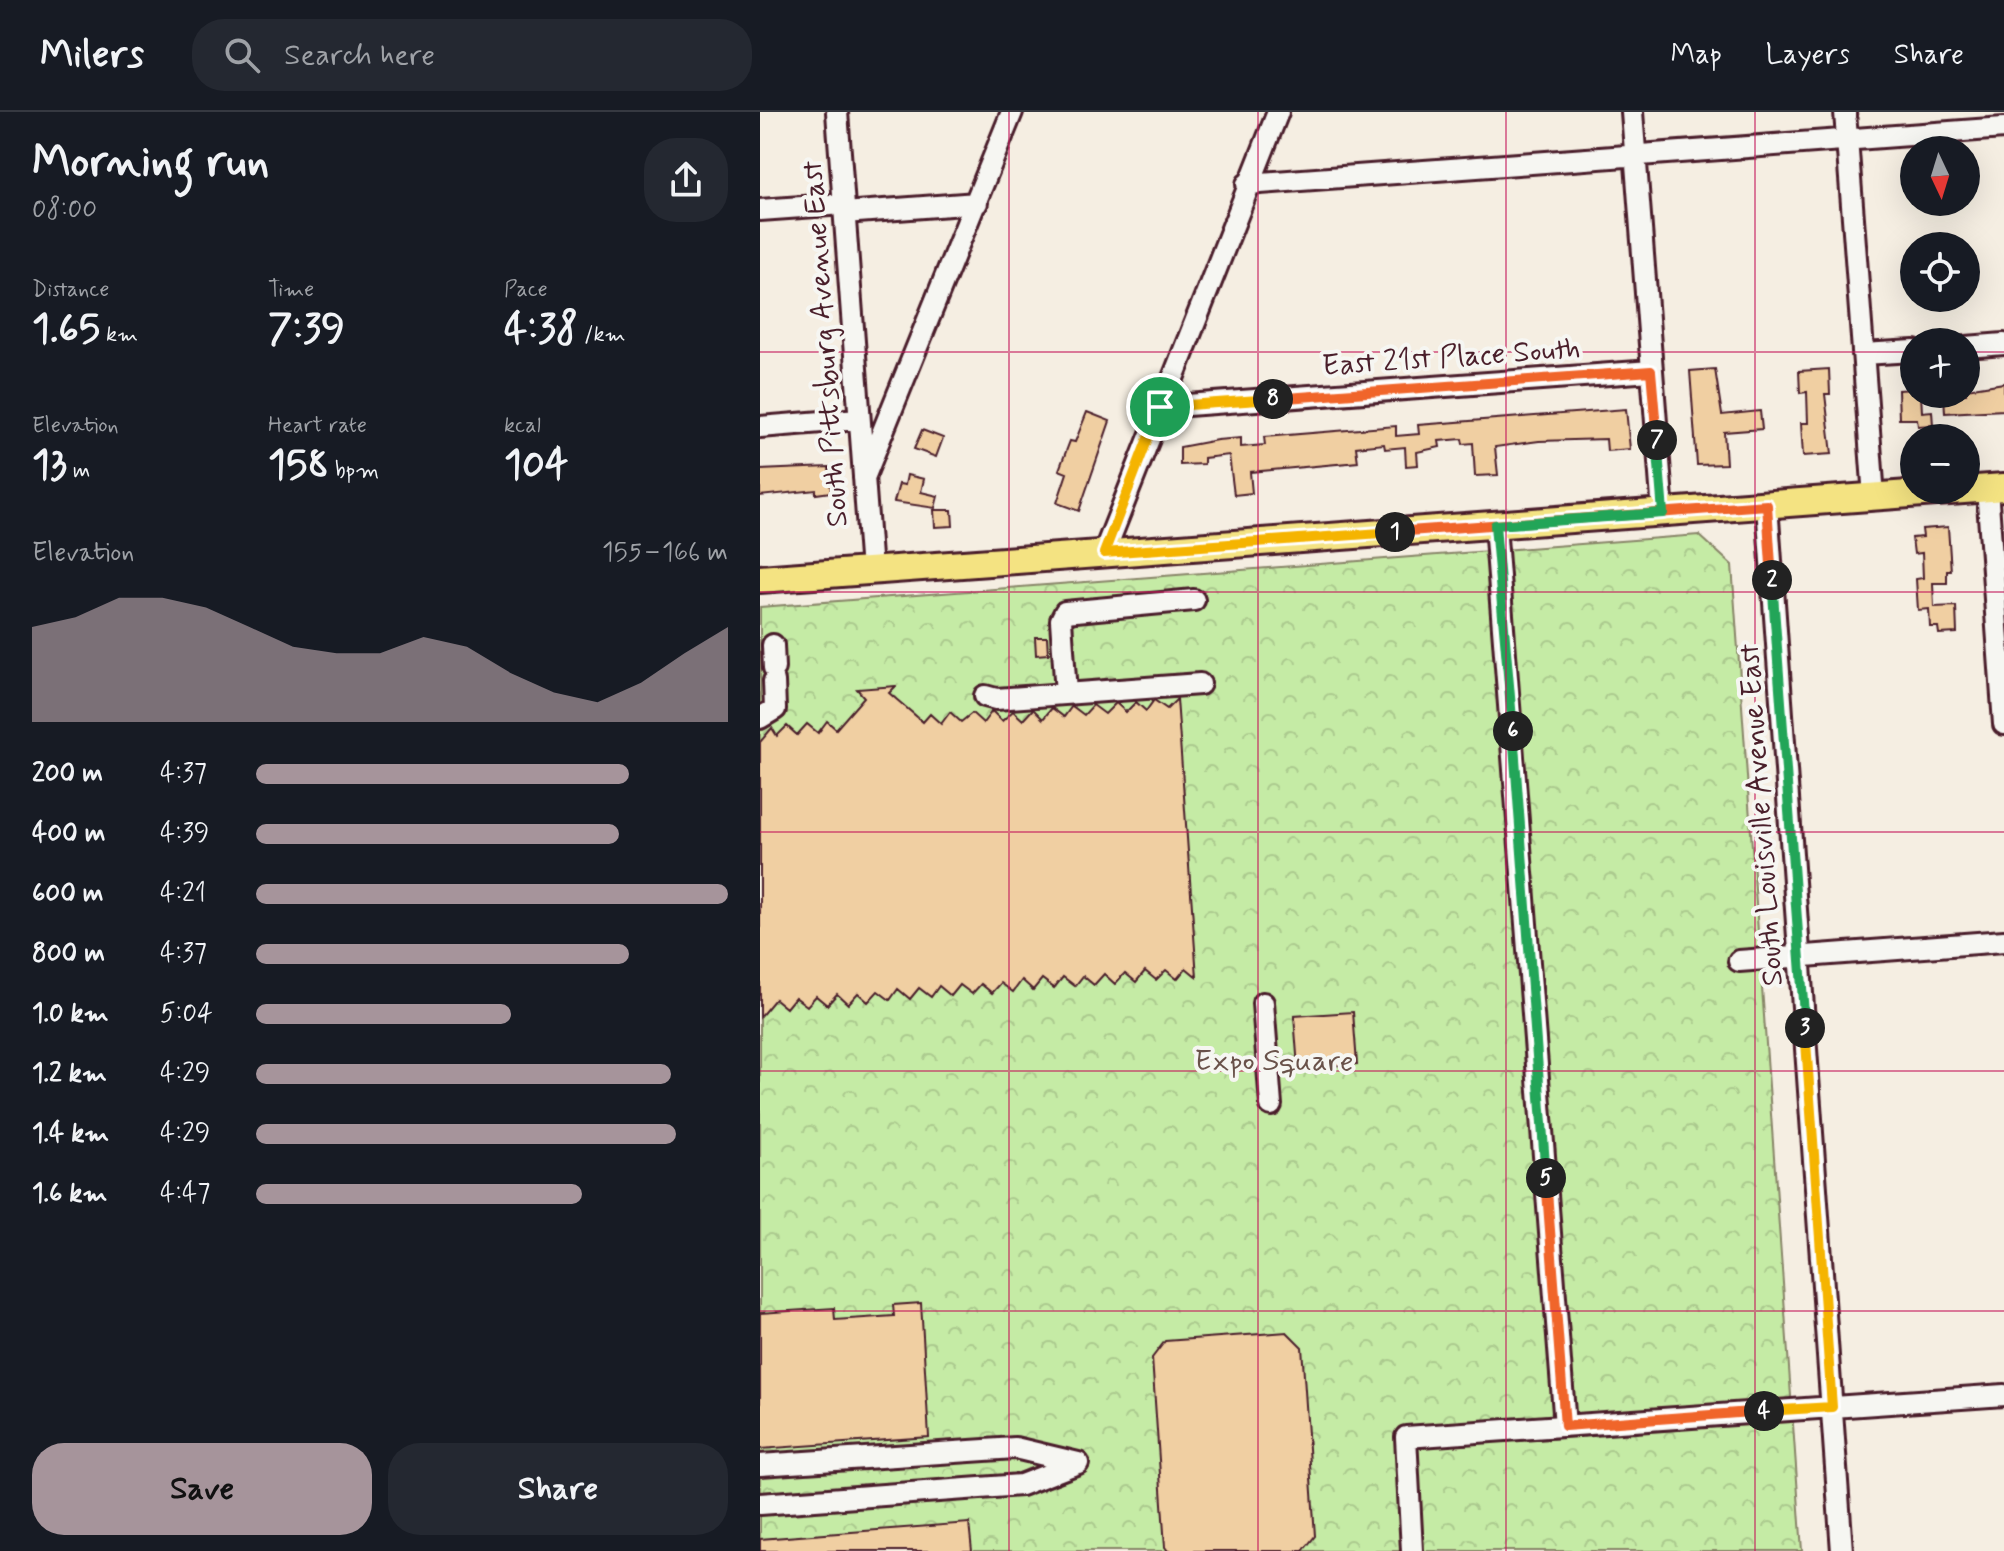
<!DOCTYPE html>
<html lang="en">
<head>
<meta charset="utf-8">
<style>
  :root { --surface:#171b24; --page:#242831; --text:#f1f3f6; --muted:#9ea1a6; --line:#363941; --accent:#a6949b }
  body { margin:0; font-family:Mynerve,sans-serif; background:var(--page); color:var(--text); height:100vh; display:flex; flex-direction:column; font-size:30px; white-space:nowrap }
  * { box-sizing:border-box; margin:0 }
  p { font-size:26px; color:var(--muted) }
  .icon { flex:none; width:44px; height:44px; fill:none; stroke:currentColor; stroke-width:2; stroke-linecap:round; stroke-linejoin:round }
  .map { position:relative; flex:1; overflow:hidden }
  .side { display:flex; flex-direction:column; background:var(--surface); width:760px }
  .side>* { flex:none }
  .needle { width:52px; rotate:176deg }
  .fabs { position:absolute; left:1140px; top:24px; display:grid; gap:16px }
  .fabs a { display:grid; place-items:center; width:80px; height:80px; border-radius:50%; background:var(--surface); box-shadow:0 8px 32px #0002; font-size:40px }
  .pin { position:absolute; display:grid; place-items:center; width:68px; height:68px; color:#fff; margin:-34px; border:4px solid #fff; border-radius:50%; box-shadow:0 2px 8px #0007 }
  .km { position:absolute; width:40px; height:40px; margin:-20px; border-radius:50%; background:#222; color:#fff; font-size:22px; line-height:40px; text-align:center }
  .round { display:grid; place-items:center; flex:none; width:84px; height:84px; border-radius:32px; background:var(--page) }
  .headline { display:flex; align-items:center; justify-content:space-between; height:136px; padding:0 32px }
  h1 { font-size:44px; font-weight:700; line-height:60px }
  .stats { display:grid; grid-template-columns:repeat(3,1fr); gap:12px; height:136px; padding:8px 32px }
  .stats div { display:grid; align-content:center }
  .stats b { font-size:40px; font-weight:700 }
  .stats small { font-size:22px; font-weight:400 }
  .stats p { font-size:22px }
  .chart { height:224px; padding:16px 32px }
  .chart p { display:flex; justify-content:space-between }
  .chart svg { width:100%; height:144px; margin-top:8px; fill:var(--accent); opacity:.7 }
  .action { display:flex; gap:16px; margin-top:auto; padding:16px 32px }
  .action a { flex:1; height:92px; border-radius:32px; background:var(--accent); color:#111; font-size:32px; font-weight:700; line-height:92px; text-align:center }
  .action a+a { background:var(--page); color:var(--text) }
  ul { padding:0 32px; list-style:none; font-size:26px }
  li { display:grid; grid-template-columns:128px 96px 1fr; align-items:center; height:60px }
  li i { height:20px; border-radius:10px; background:var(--accent) }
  header { display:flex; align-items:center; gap:48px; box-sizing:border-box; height:112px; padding:0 40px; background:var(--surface); border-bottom:2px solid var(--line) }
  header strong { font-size:38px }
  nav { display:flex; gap:44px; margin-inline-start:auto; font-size:28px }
  .search { width:560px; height:72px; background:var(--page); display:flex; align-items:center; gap:20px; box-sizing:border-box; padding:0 28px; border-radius:32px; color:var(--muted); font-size:30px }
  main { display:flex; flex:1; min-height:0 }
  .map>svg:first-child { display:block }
</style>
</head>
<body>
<header>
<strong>Milers</strong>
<div class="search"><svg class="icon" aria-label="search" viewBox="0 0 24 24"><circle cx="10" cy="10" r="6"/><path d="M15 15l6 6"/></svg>Search here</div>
<nav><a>Map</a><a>Layers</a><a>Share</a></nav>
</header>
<main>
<section class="side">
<div class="headline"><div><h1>Morning run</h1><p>08:00</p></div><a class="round"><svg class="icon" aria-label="share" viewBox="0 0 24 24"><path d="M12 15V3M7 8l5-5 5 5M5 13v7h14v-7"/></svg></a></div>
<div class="stats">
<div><p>Distance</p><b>1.65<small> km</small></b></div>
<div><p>Time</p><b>7:39</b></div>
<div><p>Pace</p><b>4:38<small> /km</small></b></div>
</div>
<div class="stats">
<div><p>Elevation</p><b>13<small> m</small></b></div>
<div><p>Heart rate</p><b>158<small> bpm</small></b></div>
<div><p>kcal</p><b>104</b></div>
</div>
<div class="chart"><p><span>Elevation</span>155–166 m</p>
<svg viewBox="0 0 160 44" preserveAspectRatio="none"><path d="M0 44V15L10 12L20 6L30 6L40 9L50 15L60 21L70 23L80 23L90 18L100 21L110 29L120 35L130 38L140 32L150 23L160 15V44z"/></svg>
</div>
<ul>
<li><b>200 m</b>4:37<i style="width:79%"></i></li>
<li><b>400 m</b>4:39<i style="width:77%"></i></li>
<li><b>600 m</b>4:21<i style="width:100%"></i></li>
<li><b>800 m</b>4:37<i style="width:79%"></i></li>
<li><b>1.0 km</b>5:04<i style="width:54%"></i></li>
<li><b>1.2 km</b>4:29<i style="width:88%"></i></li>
<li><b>1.4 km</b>4:29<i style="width:89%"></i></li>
<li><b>1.6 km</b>4:47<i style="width:69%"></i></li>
</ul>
<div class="action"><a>Save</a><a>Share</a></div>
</section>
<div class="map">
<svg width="1244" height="1439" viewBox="0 0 1244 1439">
  <defs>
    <pattern id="forest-crowns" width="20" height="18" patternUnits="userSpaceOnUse" patternTransform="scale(2)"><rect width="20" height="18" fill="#c5eba5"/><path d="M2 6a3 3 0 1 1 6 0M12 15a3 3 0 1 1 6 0" fill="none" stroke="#abc98e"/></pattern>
  </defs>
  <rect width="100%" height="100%" fill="#f5eee2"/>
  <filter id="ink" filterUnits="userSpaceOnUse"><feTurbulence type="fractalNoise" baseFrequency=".0125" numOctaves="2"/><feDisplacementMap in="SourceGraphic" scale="16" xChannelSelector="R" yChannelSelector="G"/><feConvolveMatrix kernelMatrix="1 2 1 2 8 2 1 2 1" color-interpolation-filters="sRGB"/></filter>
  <g filter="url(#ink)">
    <path fill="url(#forest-crowns)" stroke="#888568" stroke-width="2" d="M939 423 972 453 1042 1439H0V495Z"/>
    <path fill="#f0cfa2" stroke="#4a1f2b" stroke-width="2" d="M955 257 962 303 1000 299 1002 317 964 320 966 352 937 353 930 259Z
      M1069 257 1070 282H1065L1072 342 1043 344 1041 311H1048L1047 280 1040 281 1039 259Z
      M1244 271V298L1185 301 1184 282H1206V277Z
      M1154 277V282H1161L1162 300 1172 299 1173 313 1158 314 1157 307H1139L1138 278Z
      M866 297 870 337 847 339 846 327 779 329 735 335 738 363 715 364 713 331 703 332 702 327 679 329 680 335 657 340 658 353 646 354 645 335 625 337 624 332 596 335 598 350 490 360 492 381 474 383 469 343 444 346V352L420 353V335L457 328 481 326V335L505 333 504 325 636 314V324L659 322 658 313Z
      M327 300 350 309 319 399 297 391 307 361 299 358 310 329 315 330Z
      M162 318 183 326 176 345 154 337Z
      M69 355 71 380 56 382V378L0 384V358Z
      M147 363 164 367 161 380 178 384 175 396 134 390 139 372 145 373Z
      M174 398H192L193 414 175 415Z
      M1188 415 1191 459H1187V471H1173L1174 495 1196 494 1197 521 1179 522 1178 515H1170L1169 497 1158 498 1156 467 1163 466 1162 441 1154 442 1152 426 1163 425 1162 417Z
      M275 525H287L288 542 276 543Z
      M136 574 129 581 163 610 170 602 181 612 190 600 201 610 212 601 223 611 232 599 242 609 253 599 263 608 273 597 283 607 292 596 304 605 312 594 324 603 333 593 345 602 356 591 366 600 376 590 386 599 394 588 407 597 417 587 437 865 426 856 417 867 406 858 396 868 385 859 376 870 365 861 355 872 344 862 334 873 323 864 315 874 303 865 294 876 282 867 273 878 262 868 253 880 241 871 232 881 221 872 212 882 200 873 191 884 179 874 171 885 159 876 150 887 138 877 130 888 118 879 108 890 98 881 88 892 77 882 67 893 56 884 47 894 35 885 26 896 15 887 0 905V630L12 616 17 624 27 614 37 623 47 612 58 621 67 609 76 617 104 585 97 577Z
      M593 900 597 952 538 956 534 904Z
      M161 1191 169 1325 0 1337V1201L74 1196 75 1208 134 1204 133 1193Z
      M527 1220 542 1235 555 1424 543 1439H408L405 1435 392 1246 405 1229Z
      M209 1411 212 1439H0V1427Z"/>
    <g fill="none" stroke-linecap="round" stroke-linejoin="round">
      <defs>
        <path id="minor" d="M77 0 111 459
          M872 0 903 401
          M1085 0 1114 385
          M487 72 1244 16
          M0 98 84 92
          M84 101 217 91
          M1206 235 1244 232
          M1103 242 1154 239
          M400 295 891 259
          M0 315 99 307
          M104 366 252 0
          M1227 376 1244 612
          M1007 393 1082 1439
          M735 413 805 1314
          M344 441 518 0
          M13 533 14 556
          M306 582 301 508 305 500 434 488
          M225 584 236 587 440 572
          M0 606 15 597 14 569
          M979 849 1244 829
          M503 891 511 993
          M0 1353 255 1336 318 1351
          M0 1392 261 1373 318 1351
          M652 1439 646 1325 1244 1283"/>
        <path id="major" d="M0 467 1244 375"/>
      </defs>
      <use href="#minor" stroke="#4a1f2b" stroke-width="26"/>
      <use href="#major" stroke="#4a1f2b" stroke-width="32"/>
      <use href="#minor" stroke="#f6f6f2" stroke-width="20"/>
      <use href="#major" stroke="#f4e382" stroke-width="26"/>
    </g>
  </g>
  <g fill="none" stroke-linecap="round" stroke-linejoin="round" filter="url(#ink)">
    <defs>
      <path id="split-1" d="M400 295 344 441 635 420"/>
      <path id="split-2" d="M635 420 1007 393 1012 468"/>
      <path id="split-3" d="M1012 468 1045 916"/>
      <path id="split-4" d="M1004 1299 1072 1295 1045 916"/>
      <path id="split-5" d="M786 1066 805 1314 1004 1299"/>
      <path id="split-6" d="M753 619 786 1066"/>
      <path id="split-7" d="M753 619 735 413 903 401 897 328"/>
      <path id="split-8" d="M513 287 891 259 897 328"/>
      <path id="split-9" d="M400 295 513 287"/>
    </defs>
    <use href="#split-1" stroke="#fff" stroke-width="16"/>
    <use href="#split-2" stroke="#fff" stroke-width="16"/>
    <use href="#split-3" stroke="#fff" stroke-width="16"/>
    <use href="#split-4" stroke="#fff" stroke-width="16"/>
    <use href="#split-5" stroke="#fff" stroke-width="16"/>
    <use href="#split-6" stroke="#fff" stroke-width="16"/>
    <use href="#split-7" stroke="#fff" stroke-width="16"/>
    <use href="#split-8" stroke="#fff" stroke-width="16"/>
    <use href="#split-9" stroke="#fff" stroke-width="16"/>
    <use href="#split-1" stroke="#f5b400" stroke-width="10"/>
    <use href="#split-2" stroke="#f0652b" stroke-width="10"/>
    <use href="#split-3" stroke="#22a559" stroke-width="10"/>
    <use href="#split-4" stroke="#f5b400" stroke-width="10"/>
    <use href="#split-5" stroke="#f0652b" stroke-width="10"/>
    <use href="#split-6" stroke="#22a559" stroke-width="10"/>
    <use href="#split-7" stroke="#22a559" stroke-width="10"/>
    <use href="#split-8" stroke="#f0652b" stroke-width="10"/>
    <use href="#split-9" stroke="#f5b400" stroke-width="10"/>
  </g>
  <path fill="none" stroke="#c2185b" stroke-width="2" stroke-opacity="0.55" d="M249 0V1439M498 0V1439M746 0V1439M995 0V1439M0 240H1154M1206 240H1244M0 480H1244M0 720H1244M0 959H1244M0 1199H1244"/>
  <g text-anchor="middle" stroke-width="8" stroke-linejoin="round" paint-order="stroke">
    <g font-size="30" fill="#4a1f2b" stroke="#f6f6f2">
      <text transform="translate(64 232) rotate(-94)" y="10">South Pittsburg Avenue East</text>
      <text transform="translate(691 244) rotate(-4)" y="10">East 21st Place South</text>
      <text transform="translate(1000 703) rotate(-94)" y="10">South Louisville Avenue East</text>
    </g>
    <g font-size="30" fill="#69524a" stroke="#f6f6f2">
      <text x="514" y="958">Expo Square</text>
    </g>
  </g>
</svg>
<div class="fabs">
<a><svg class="needle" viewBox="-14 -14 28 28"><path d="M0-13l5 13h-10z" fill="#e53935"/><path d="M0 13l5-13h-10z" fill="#9ea1a6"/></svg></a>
<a><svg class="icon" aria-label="locate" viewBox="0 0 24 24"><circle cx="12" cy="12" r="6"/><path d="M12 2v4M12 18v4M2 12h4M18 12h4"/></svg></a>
<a>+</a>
<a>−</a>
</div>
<div class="pin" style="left:400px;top:295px;background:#1e9e55"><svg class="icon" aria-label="arrive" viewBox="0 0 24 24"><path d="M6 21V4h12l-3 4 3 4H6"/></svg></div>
<b class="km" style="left:635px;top:420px">1</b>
<b class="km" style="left:1012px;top:468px">2</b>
<b class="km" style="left:1045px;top:916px">3</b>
<b class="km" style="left:1004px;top:1299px">4</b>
<b class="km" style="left:786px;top:1066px">5</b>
<b class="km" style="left:753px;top:619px">6</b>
<b class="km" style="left:897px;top:328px">7</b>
<b class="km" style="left:513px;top:287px">8</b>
</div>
</main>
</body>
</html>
